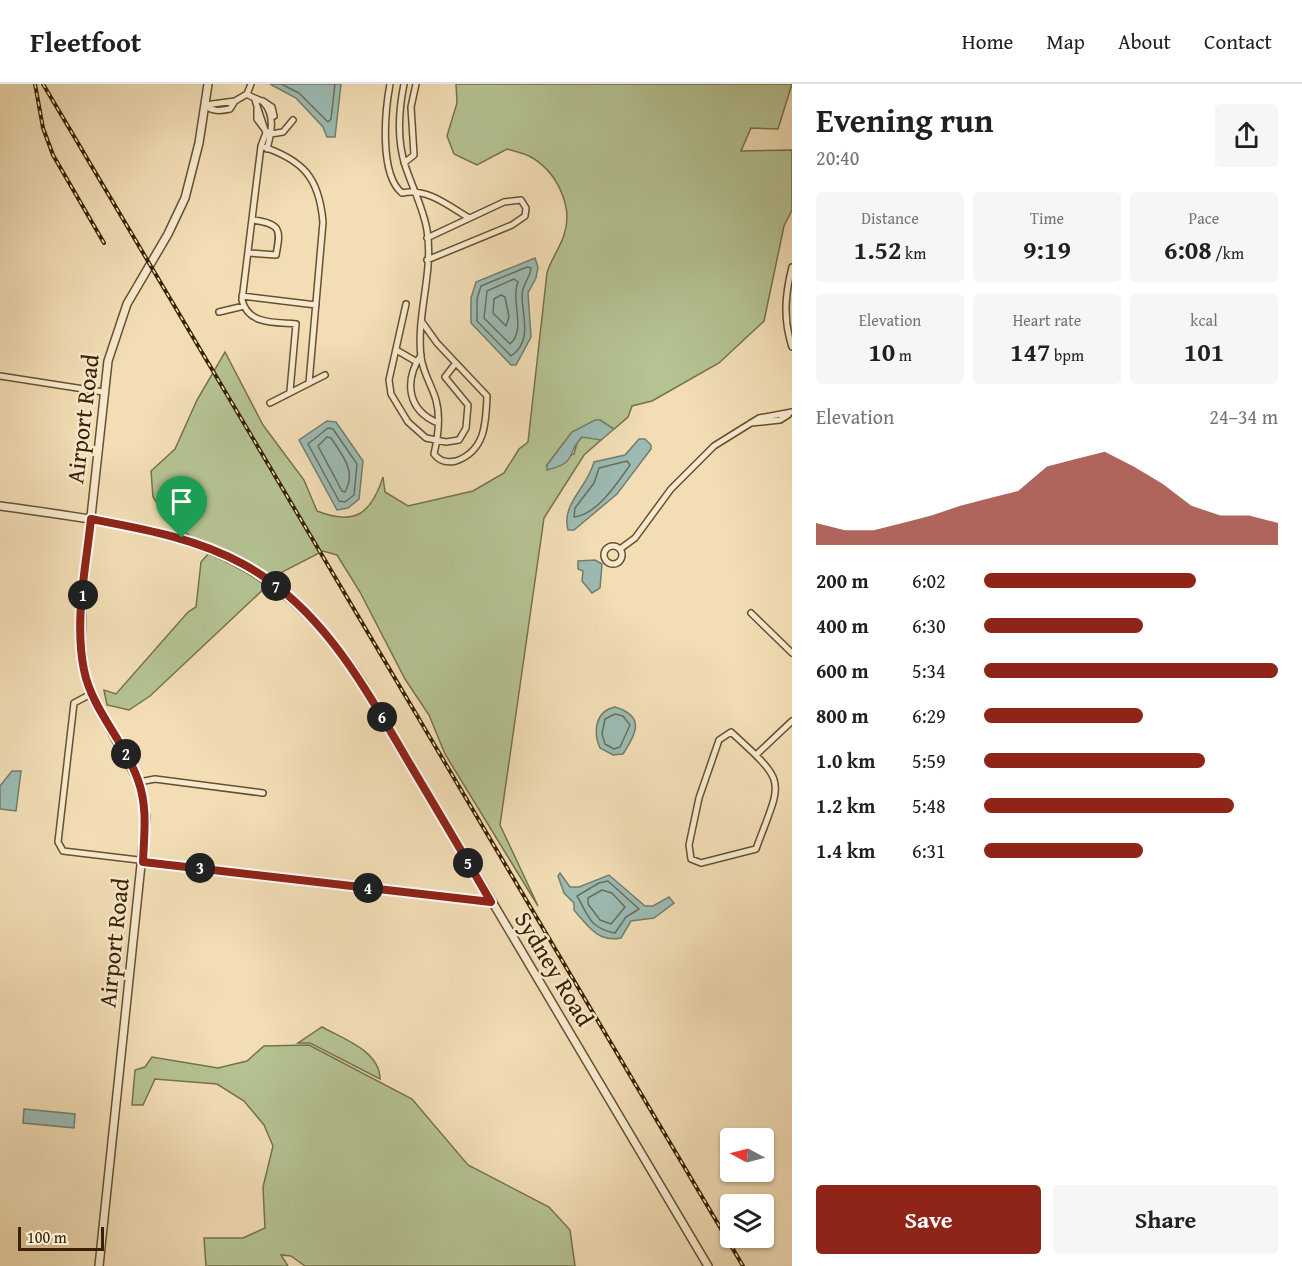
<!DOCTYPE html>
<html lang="en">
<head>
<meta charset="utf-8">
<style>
  :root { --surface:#fff; --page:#f6f6f6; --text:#202124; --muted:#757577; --line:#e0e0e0; --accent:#8f2418 }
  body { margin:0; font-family:"Gentium Book Plus",serif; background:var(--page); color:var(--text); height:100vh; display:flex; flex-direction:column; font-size:22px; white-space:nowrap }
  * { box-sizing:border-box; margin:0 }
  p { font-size:20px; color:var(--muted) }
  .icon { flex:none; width:33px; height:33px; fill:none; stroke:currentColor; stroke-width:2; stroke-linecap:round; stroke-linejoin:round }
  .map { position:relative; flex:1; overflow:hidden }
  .side { display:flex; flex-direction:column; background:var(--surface); width:510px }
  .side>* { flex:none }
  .needle { width:39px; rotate:277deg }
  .controls { position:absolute; left:720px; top:1044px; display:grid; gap:12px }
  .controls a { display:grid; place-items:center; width:54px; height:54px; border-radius:6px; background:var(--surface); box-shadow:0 2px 4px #0004; font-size:30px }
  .scale { position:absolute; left:18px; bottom:15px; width:86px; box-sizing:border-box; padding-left:6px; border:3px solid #382201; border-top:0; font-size:16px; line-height:21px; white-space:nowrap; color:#382201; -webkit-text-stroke:4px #f7e9cf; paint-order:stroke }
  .pin { position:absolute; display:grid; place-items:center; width:51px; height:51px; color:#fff; margin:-62px -26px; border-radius:50% 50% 50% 0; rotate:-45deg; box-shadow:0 0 6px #0007 }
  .pin .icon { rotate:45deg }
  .km { position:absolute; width:30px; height:30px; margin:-15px; border-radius:50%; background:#222; color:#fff; font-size:16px; line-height:30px; text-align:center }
  .round { display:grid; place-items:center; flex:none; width:63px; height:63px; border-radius:6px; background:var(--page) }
  .overview { display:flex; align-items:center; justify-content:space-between; height:102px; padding:0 24px }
  h1 { font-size:33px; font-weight:700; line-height:45px }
  .metrics { display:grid; grid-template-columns:repeat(3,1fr); gap:9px; height:102px; padding:6px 24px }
  .metrics div { display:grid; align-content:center; border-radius:6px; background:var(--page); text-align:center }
  .metrics b { font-size:26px; font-weight:700 }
  .metrics small { font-size:16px; font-weight:400 }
  .metrics p { font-size:16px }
  .chart { height:168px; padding:12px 24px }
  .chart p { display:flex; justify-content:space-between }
  .chart svg { width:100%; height:108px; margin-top:6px; fill:var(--accent); opacity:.7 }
  .action { display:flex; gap:12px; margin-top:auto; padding:12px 24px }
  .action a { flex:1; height:69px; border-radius:6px; background:var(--accent); color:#fff; font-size:24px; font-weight:700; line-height:69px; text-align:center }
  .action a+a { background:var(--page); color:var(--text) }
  ul { padding:0 24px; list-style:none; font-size:20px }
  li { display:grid; grid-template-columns:96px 72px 1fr; align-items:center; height:45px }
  li i { height:15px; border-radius:8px; background:var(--accent) }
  header { display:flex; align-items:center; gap:36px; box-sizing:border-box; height:84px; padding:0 30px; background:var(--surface); border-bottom:2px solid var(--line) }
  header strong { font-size:28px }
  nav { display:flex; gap:33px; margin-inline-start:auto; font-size:21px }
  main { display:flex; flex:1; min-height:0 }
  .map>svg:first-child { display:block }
</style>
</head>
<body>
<header>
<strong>Fleetfoot</strong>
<nav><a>Home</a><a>Map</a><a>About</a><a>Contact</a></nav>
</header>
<main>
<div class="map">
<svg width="792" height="1182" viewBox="0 0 792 1182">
  <rect width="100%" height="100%" fill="#f2ddb5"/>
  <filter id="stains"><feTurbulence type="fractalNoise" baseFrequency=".00333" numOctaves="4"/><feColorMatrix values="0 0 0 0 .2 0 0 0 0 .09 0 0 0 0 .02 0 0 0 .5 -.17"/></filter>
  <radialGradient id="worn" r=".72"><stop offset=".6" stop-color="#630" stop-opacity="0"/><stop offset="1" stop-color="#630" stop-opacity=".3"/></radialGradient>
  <path fill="#b5c292" stroke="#76724a" stroke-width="1.5" d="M456 0H792L778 45 751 44 741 67 792 66V126L784 142 764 237 719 279 652 317 632 322 628 333 614 345 600 336 572 348 547 381 574 370 577 359 582 353 602 355 584 371 544 434 500 741 538 822 445 670 429 631 405 595 360 508 337 471 323 467 282 488 274 496 246 478 195 456 165 432 153 413 151 387 175 365 197 316 225 268 263 341 304 396 317 427C355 442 371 430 383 393L385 408 408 422 473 407 504 389 519 365 528 358 547 189C551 175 560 164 564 151 574 122 556 86 529 72 522 69 514 67 507 65L477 81 454 70 447 52 457 19Z
    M210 468 269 500 150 612 129 626 107 621 104 606 116 610 188 528 196 523 201 478Z
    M322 943C342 954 380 967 380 995L310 959H298Z
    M309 961 412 1015 468 1081 549 1123 570 1146 575 1182H305L291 1172 281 1171 288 1182H206L204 1154H243L265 1144 263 1103 273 1062 264 1041 244 1017 217 1000 155 995 143 1021H132L135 986 145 983 152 973 218 984 247 977 264 962Z"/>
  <path fill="#9cbbb4" stroke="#747e6c" stroke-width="1.5" d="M270 0H341L335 53H327L323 43 296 14Z
    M535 174 538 183 536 194 528 209 531 253 516 281H511L471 239V214L476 198Z
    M595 336H600L614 345 601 356 582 353C565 370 579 378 547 386V381L572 348Z
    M327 337 336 338 363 377 359 415 348 424 337 426 299 356Z
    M639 355H645L651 361V365L617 410 574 446H568C561 419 587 405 594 378L625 371Z
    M595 476 602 480 600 504 592 509 582 497 583 487 578 485V477Z
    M615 623C645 632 637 649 623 670L613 671 600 664C593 648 595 627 615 623Z
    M12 687H21L16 727 0 725V702Z
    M560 789 570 803H579L609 791 645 822H653L669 813 674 819 654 834 631 837 621 854C598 859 587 841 574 826V819L564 809 558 792Z
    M24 1025 75 1030 74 1044 23 1039Z"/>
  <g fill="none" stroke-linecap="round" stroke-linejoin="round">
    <path stroke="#6a6e5a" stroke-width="1.5" d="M281 0 299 9 328 38 331 35 335 0
      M527 183 531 184C530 194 522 201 522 211 522 232 533 257 511 272L477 237V215L481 202Z
      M514 195 518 198C510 217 527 245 510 260L484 234 487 207Z
      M501 211 505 213 509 233 506 242 493 229 494 215Z
      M328 344 333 345 357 380 354 411 345 418 339 417 308 360Z
      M327 353 331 354C342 371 357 387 345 408L342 407 318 362Z
      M627 377 630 381C618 398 597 431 574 433L575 424 594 399 599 384Z
      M615 630 623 632 630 641 620 663 614 665 605 660 602 650 605 635Z
      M608 797 639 825 626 833 615 849C589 844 589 832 577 812L599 799Z
      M602 806 612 809 625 823 611 840 600 836 588 820V814Z"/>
    <defs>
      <path id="minor" d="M390 0C385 27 379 90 402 109 426 103 449 122 469 134
        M404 0C399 25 397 56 405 81 412 103 423 123 427 146 434 188 416 231 421 273 423 289 432 302 436 316 441 334 438 353 434 370 439 377 447 379 456 377 485 367 486 340 487 312L437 259 422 238
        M247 10C252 14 259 15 263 18 276 31 271 50 267 65
        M255 16 266 49 261 62 242 216C248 241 275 238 296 240L290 307
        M235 17 230 25C220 27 213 28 205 21Z
        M235 17 247 10 251 0
        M263 17 272 23 274 32
        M257 24V35L266 47
        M271 50 283 48 293 36
        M261 62C303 76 319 93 323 138L309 299
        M404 79 414 71 411 23 416 0
        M249 169 276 171C281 145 281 140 253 136
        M427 176 512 141 525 132 526 124 521 116 504 118 427 154
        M792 183C785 211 783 235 792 263
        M242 212 316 221
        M406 220 389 296 391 310 408 338 426 354 446 358 459 356 466 344 468 321 445 293 455 280
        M219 228 244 222
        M398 267 417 278
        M421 271C404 297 407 326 438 339
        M0 292 103 308
        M270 319 325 291
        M751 339 780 336 788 331
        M604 471a9 9 0 1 1 18 0a9 9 0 1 1-18 0Z
        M620 465 635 454 671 405 714 362 759 334 792 328
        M751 529 792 569
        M91 610 74 619 58 758 63 767 491 818
        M731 648C789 701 782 694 756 765L701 779 691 775 689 761 699 714 719 656Z
        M756 671 792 637
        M139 698 155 695 263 709"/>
      <path id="tertiary" d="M0 422C162 445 263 451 362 598L708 1182
        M99 1182 146 733 139 698 91 610 84 586 81 557 82 515 108 277 127 220 168 150 185 114 199 59 208 0"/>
    </defs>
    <use href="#minor" stroke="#66512e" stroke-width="8"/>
    <use href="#tertiary" stroke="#66512e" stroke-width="10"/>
    <use href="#minor" stroke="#f7e9cf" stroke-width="5"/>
    <use href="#tertiary" stroke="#f7e9cf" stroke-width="7"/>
    <defs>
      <path id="rail" d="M35 0 43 44 53 71 104 159
        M43 0 743 1182"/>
    </defs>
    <use href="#rail" stroke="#382201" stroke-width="4"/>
    <use href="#rail" stroke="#f7e9cf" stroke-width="1.5" stroke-dasharray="4.5" stroke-linecap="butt"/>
  </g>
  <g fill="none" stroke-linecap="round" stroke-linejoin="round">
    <defs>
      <path id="route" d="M91 435C143 445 196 454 243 480 322 523 364 602 408 677 436 724 464 771 491 818L143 778C144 751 148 723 138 696 125 658 92 626 84 586 74 537 86 483 91 435Z"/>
    </defs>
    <use href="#route" stroke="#fff" stroke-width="12"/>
    <use href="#route" stroke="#8f2418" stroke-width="8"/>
  </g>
  <g text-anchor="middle" stroke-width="5" stroke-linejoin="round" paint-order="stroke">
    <g font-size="24" fill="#382201" stroke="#f7e9cf">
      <text transform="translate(83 335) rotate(-83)" y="8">Airport Road</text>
      <text transform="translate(114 859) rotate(-84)" y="8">Airport Road</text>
      <text transform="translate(554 885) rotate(59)" y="8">Sydney Road</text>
    </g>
  </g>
  <rect width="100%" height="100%" filter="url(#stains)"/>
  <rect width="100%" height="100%" fill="url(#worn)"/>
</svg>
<div class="controls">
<a><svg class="needle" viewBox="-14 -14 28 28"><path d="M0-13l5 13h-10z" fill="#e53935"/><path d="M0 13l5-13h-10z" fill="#757577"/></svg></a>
<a><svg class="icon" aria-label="layers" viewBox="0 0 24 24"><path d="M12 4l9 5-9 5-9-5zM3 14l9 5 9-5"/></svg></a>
</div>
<div class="scale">100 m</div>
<div class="pin" style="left:182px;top:454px;background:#1e9e55"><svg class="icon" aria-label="arrive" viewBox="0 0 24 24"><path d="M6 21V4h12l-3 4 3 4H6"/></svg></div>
<b class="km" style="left:83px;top:511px">1</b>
<b class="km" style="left:126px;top:670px">2</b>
<b class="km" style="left:200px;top:784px">3</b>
<b class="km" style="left:368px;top:804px">4</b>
<b class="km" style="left:468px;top:779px">5</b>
<b class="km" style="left:382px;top:633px">6</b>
<b class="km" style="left:276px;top:502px">7</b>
</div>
<section class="side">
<div class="overview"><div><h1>Evening run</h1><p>20:40</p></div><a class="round"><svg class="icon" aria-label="share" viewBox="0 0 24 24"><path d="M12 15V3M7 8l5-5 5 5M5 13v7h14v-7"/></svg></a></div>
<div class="metrics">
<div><p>Distance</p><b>1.52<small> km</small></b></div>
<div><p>Time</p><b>9:19</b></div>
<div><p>Pace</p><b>6:08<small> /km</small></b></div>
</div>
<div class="metrics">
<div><p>Elevation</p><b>10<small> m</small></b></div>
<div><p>Heart rate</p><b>147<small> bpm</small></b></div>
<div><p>kcal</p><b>101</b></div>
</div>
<div class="chart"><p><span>Elevation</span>24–34 m</p>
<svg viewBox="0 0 160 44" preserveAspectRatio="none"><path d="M0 44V35L10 38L20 38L30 35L40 32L50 28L60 25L70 22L80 12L90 9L100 6L110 12L120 19L130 28L140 32L150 32L160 35V44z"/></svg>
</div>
<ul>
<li><b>200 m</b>6:02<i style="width:72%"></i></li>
<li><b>400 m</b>6:30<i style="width:54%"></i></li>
<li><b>600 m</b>5:34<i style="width:100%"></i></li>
<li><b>800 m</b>6:29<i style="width:54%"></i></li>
<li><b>1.0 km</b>5:59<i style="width:75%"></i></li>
<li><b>1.2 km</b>5:48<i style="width:85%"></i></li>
<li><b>1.4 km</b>6:31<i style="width:54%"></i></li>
</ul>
<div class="action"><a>Save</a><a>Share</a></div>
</section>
</main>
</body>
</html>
